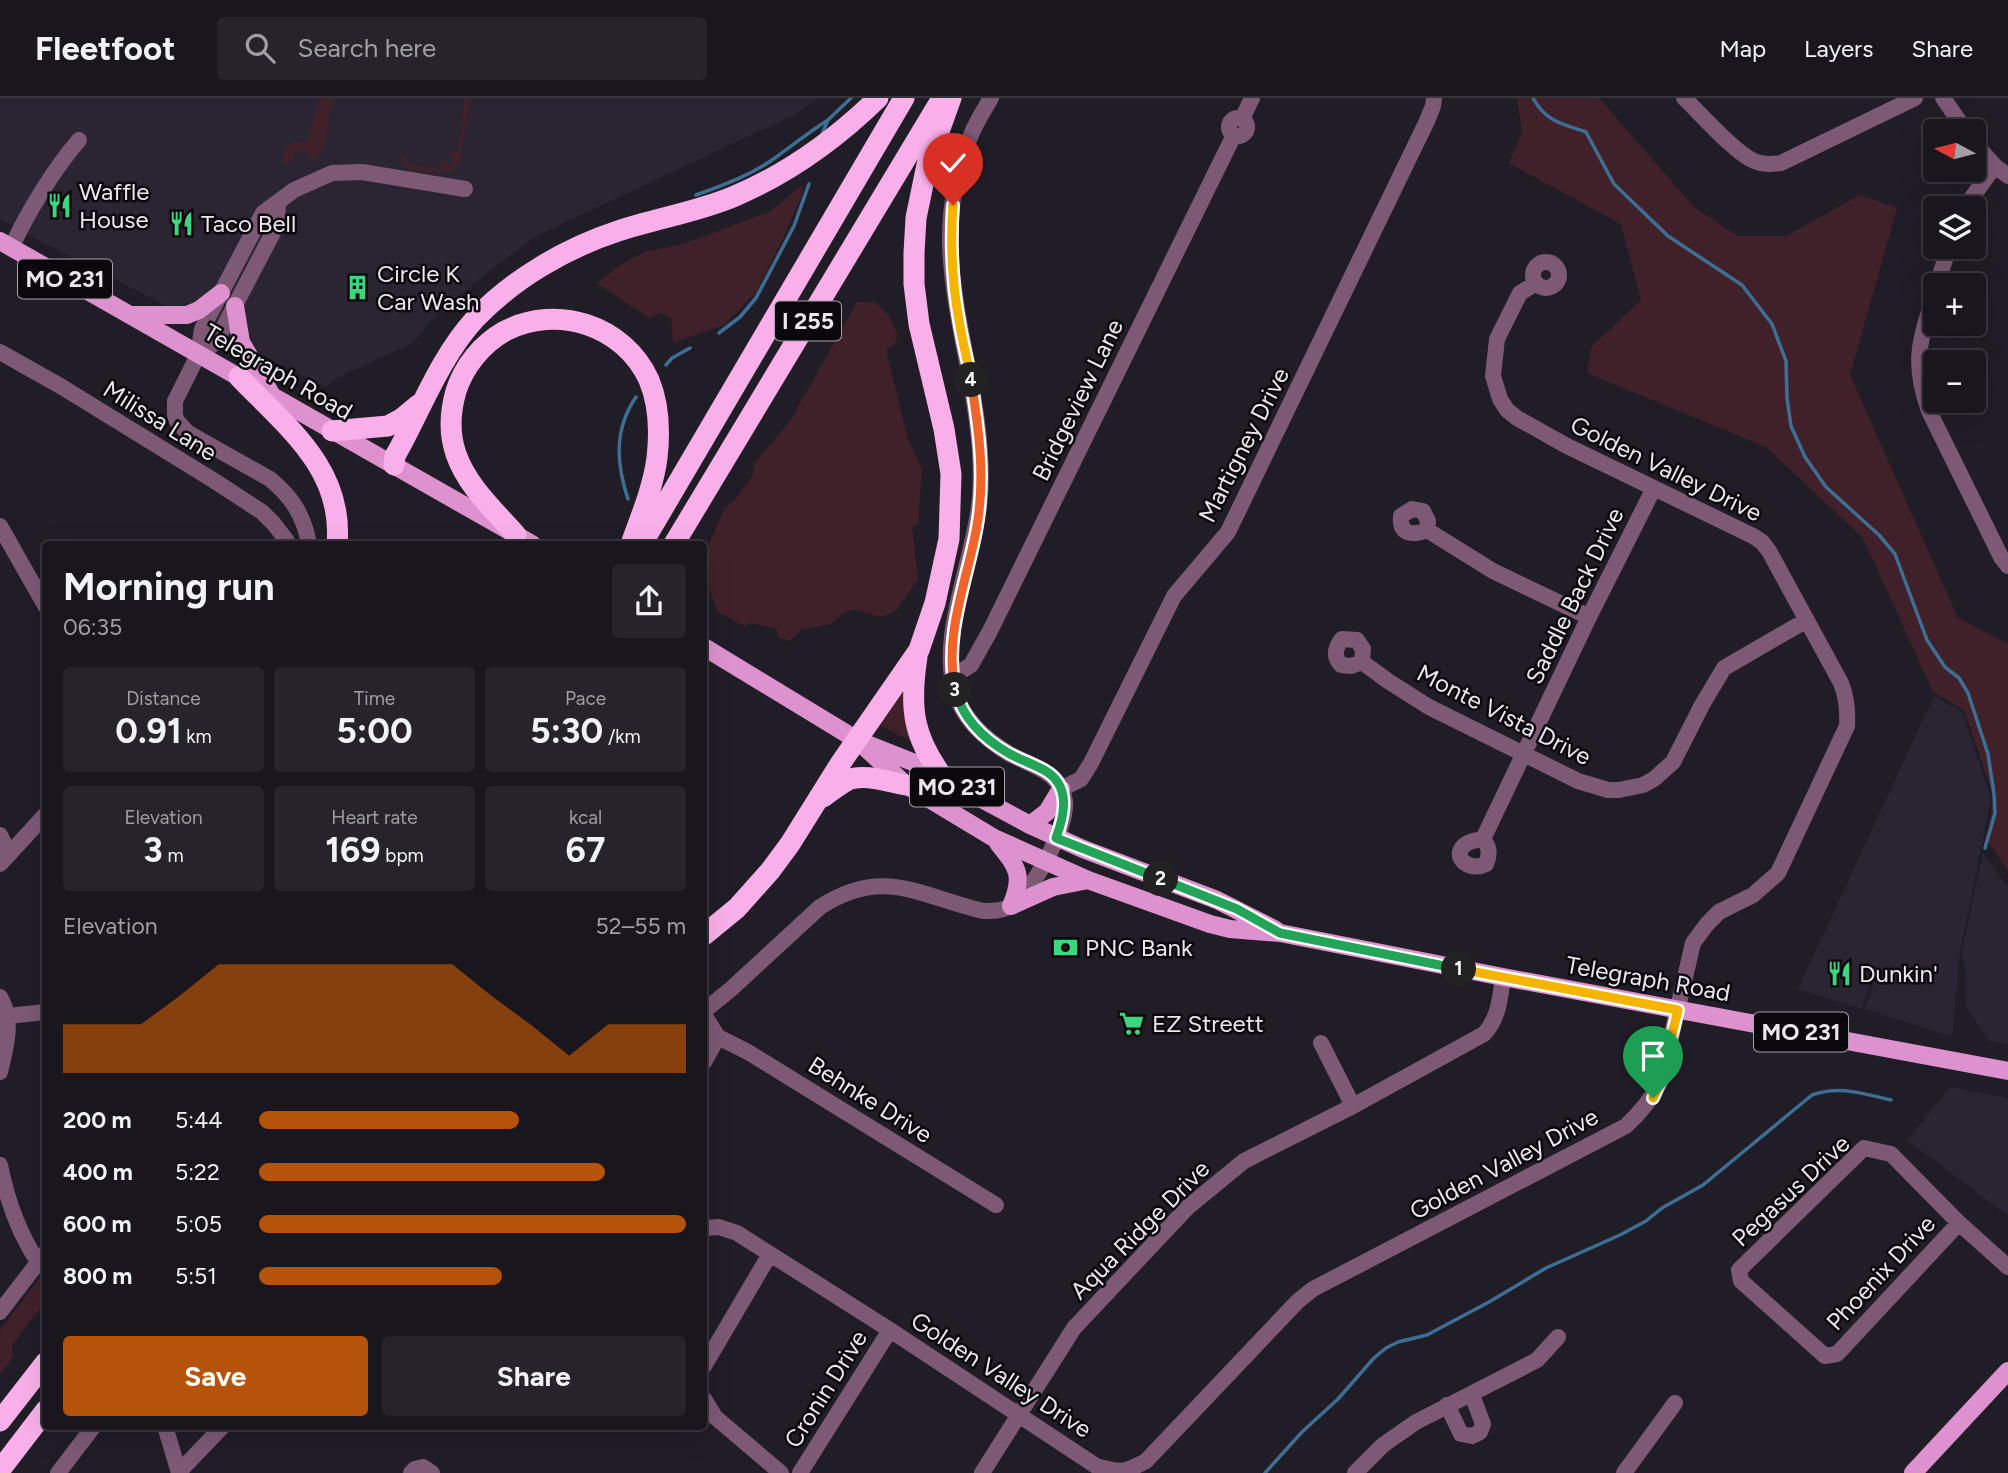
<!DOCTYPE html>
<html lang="en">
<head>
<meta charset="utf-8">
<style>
  :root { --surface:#19161d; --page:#26232a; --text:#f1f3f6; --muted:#9f9fa4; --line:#37353b; --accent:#b45309 }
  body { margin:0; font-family:Figtree,sans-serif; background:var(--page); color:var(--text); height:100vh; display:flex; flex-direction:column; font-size:26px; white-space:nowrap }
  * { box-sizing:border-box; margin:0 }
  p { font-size:23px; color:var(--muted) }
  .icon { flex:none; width:38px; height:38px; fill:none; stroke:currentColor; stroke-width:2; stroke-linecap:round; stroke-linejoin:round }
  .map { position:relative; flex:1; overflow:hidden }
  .drawer { position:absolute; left:42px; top:443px; width:665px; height:889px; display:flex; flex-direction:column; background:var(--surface); border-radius:7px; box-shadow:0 7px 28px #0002,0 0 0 2px var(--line) }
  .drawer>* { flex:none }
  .needle { width:46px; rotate:277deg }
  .buttons { position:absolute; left:1923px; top:21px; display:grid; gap:14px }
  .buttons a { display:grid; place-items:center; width:63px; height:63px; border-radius:7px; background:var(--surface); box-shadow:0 7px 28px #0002,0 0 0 2px var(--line); font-size:35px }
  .pin { position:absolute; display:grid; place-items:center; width:60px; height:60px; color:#fff; margin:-72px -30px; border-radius:50% 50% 50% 0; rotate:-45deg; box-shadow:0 0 7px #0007 }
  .pin .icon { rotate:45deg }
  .km { position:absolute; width:35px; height:35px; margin:-18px; border-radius:50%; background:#222; color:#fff; font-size:19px; line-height:35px; text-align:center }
  .round { display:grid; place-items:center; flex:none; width:74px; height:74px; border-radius:7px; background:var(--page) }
  .head { display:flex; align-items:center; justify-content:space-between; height:119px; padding:0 21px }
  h1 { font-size:38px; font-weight:700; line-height:52px }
  .metrics { display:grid; grid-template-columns:repeat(3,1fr); gap:10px; height:119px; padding:7px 21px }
  .metrics div { display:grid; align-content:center; border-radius:7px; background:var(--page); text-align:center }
  .metrics b { font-size:35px; font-weight:700 }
  .metrics small { font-size:19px; font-weight:400 }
  .metrics p { font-size:19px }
  .chart { height:196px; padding:14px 21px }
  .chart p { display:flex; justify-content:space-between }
  .chart svg { width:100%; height:126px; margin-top:7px; fill:var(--accent); opacity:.7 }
  .button { display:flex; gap:14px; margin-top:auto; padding:14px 21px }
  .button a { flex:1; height:80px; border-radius:7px; background:var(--accent); color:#fff; font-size:28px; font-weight:700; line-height:80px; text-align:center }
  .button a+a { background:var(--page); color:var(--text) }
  ul { padding:0 21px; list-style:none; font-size:23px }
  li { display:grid; grid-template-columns:112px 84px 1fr; align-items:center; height:52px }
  li i { height:18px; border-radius:9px; background:var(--accent) }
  header { display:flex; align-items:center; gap:42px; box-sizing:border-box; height:98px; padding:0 35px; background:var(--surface); border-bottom:2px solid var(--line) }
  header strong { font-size:33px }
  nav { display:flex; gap:38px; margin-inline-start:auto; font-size:24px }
  .search { width:490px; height:63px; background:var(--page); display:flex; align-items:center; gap:18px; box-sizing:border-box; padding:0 24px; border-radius:7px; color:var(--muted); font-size:26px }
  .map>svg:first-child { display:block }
</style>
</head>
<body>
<header>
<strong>Fleetfoot</strong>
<div class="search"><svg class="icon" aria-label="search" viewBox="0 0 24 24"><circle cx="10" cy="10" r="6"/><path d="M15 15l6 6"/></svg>Search here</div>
<nav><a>Map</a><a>Layers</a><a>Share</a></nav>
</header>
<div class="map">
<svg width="2008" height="1375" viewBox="0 0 2008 1375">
  <rect width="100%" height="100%" fill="#211d27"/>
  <path fill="#2a2433" d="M0 0H818L796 16 536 138 479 181 429 225 414 244 333 282 326 290 28 137 0 121Z
    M1934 598 1962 614 1991 701 1960 853 1952 939 1865 911 1873 889 1868 871 1864 869 1869 889 1861 911 1798 891Z
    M1983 755 2008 789V946L1989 943 1966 908V877L1962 853Z
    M1950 989 2008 1000V1118L1907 1042Z"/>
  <path fill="#402129" d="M320 0H335L334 8 330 9C328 28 328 50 313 64L310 61V55L296 53 292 62 288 65H285L282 61 287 48 294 44H307Z
    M465 0H470L462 53 459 55 462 56C460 69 451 75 438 75L437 72 433 75C421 73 405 75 400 62L404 57 407 59V66L440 71 443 69 439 67 441 61 448 68 454 62 448 54H458Z
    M1517 0H1599L1695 110 1738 138H1786L1860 97 1897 110 1850 277 1958 520 2008 546V773L1987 742 1994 699 1964 612 1933 594 1863 440 1766 349 1587 275 1591 249 1641 202 1621 126 1509 65 1522 34Z
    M802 87V98L784 138 757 193 724 227 673 245 671 220 660 215 650 221 597 185 619 168 644 154 683 146 769 114Z
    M857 204H875L889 218 898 237 895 246 886 252 908 342 922 371 918 426 912 429 918 481 896 513 880 519 854 511 842 516 831 526 802 531 790 543 778 539 776 530 750 525 745 528 718 514 704 478V468L710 444 725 409 734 403 753 377 755 365 790 323Z
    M903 589 914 645 880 627V625Z
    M45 1173V1204L12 1247 13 1259 0 1276V1232Z"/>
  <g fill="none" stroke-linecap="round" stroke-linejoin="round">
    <path stroke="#3d6e94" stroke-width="3.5" d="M1533 0C1545 23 1562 26 1586 34L1614 86 1668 138 1742 187 1772 226 1786 263 1787 300 1791 328 1805 359 1826 389 1879 437 1895 456 1927 542 1945 569 1959 580 1968 595 1988 656 1994 696 1995 715 1985 750
      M822 36 828 22 851 0
      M696 97C724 87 751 77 775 60 793 47 809 34 828 22
      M719 235 740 219 756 200 794 128 809 86
      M666 267 672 260 690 250
      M628 401C616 365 614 331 636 299
      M1265 1375 1302 1334 1338 1301 1374 1260 1386 1250 1398 1244 1427 1237 1489 1204 1546 1170 1620 1137 1646 1123 1662 1110 1703 1087 1812 997C1841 987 1863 996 1891 1002"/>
    <path stroke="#7d5976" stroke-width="16" d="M1684 0C1700 15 1735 55 1754 63 1763 67 1771 66 1781 65L1915 0
      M1943 0 1966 33
      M1229 29a9 9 0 1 1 18 0a9 9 0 1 1-18 0Z
      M1242 21 1252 0
      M1974 45 1995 68 2008 78
      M1964 110 1995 68
      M11 150C28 114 53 72 79 42
      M1533 177a13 13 0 1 1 26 0a13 13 0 1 1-26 0Z
      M1937 187 1949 149
      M1936 192C1920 242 1911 262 1929 313L2001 459 2008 468
      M0 254 62 289 213 382 262 414 274 426 287 443 286 446
      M198 257 212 247 220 236 277 127 278 105
      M0 428 46 509
      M1427 432 1428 423 1423 413 1412 411 1401 418C1399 437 1413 438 1427 432L1493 473 1589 519
      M309 446C304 418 292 399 270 381L197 340 187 334 177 323 175 317V303L198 257 202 231 263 115 294 92 332 75 362 74 465 91
      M1362 564 1363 551 1357 542 1342 541C1335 550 1333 558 1341 567L1351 568 1362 564 1388 583 1429 609 1578 683 1608 692H1619L1643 687 1654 681 1673 664 1702 607 1724 570 1807 522
      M952 579 971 567 990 533 1234 37
      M1061 691 1081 681 1091 665 1174 498 1228 434 1427 23 1433 8 1434 0
      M0 737 9 755
      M1483 741C1490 749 1490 757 1486 766 1468 775 1450 757 1466 746 1470 743 1477 742 1483 741L1589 519 1654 390
      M0 766 46 716
      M0 899C14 924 6 948 0 974
      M704 913 731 891 820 809C884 768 919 798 983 813 995 813 1004 813 1013 806 1034 792 1067 729 1065 704 1062 673 1030 668 1008 655 987 642 967 625 958 602 934 543 976 460 980 398 986 312 953 232 950 146 949 111 957 70 971 37 976 24 984 12 991 0
      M704 917 718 939 748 954 996 1107
      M8 918 46 914
      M1321 945 1353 1008
      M704 964 718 939
      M0 1067C7 1102 18 1134 38 1164
      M1959 1125 1837 1256 1825 1258 1741 1183 1739 1172 1864 1050 1891 1056 1959 1125 2008 1169
      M704 1130 719 1129 737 1135 890 1232 1096 1368C1121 1375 1124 1375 1146 1363L1298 1203 1313 1191 1626 1028C1641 1014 1652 1001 1661 982L1693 845 1707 826 1719 814 1753 797 1778 775 1847 628C1848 612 1847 600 1841 585L1769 453 1762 444 1753 438 1567 348 1517 320 1507 312 1500 301 1493 278 1497 241 1520 195 1535 186
      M0 1214 46 1154
      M704 1268 770 1156
      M704 1301 715 1319 781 1375
      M1447 1307 1461 1336 1472 1338 1480 1334 1483 1326 1472 1297
      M165 1328 179 1375
      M179 1374 223 1328
      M58 1375 94 1328
      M411 1375 415 1371 423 1369 432 1375
      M800 1375 890 1232
      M982 1375 1074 1230 1188 1109 1244 1063 1353 1008 1484 936C1499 920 1500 900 1503 879
      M1355 1375 1383 1347 1416 1324 1537 1262 1558 1239
      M1624 1375 1675 1305"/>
    <path stroke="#dd91ce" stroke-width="18" d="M0 143 532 446
      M235 208 241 244 271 296
      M133 217H187L199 212 221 195
      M704 549 857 642 915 665 1030 727 1083 751 1217 802 1276 832
      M857 642 906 687 994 740 1088 782 1210 826 1230 831 1280 835 1503 879 2008 973
      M1030 727 1047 714 1061 691
      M998 745C1018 770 1024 777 1011 808
      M1011 808 1053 789 1088 782
      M1913 1375 2008 1273"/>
    <path stroke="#f9b0ea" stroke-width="21" d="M239 279C286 328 344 371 337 446
      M332 333 388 328 401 321 418 307
      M394 367 395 358 400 349C423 306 442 257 475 221 513 181 566 150 618 133 657 120 698 114 735 98 789 75 836 41 878 0
      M516 437C494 412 467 388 456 356 449 336 450 314 456 293 464 268 482 246 505 233 557 206 624 227 649 282 659 306 660 334 657 360 653 390 641 418 631 446
      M642 446 904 0
      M674 446 938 7
      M917 559C909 611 913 640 945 682
      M823 699C831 693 839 687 848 682 864 675 888 684 906 687
      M704 837 737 810 770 773 790 746 840 666 919 552 935 505 949 441 951 376 944 331 919 226 914 186V155L916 120 927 67 951 0
      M0 1323 46 1264
      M0 1372 46 1312"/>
  </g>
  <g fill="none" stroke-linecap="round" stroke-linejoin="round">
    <defs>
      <path id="split-1" d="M1459 871 1678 912 1661 982 1653 1000"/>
      <path id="split-2" d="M1161 781 1237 811 1280 835 1459 871"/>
      <path id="split-3" d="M955 592C963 621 985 642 1010 656 1021 662 1033 666 1044 672 1071 687 1065 716 1056 740L1161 781"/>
      <path id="split-4" d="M955 592C944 537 966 486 976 433 986 382 979 332 971 282"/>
      <path id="split-5" d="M953 107C950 148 952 186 960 228 963 246 968 264 971 282"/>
    </defs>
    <use href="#split-1" stroke="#fff" stroke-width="14"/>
    <use href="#split-2" stroke="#fff" stroke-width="14"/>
    <use href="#split-3" stroke="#fff" stroke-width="14"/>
    <use href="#split-4" stroke="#fff" stroke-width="14"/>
    <use href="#split-5" stroke="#fff" stroke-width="14"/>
    <use href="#split-1" stroke="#f5b400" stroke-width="9"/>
    <use href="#split-2" stroke="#22a559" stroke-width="9"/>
    <use href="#split-3" stroke="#22a559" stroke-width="9"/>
    <use href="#split-4" stroke="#f0652b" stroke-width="9"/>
    <use href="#split-5" stroke="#f5b400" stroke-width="9"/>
  </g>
  <defs>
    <symbol id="restaurant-bare" viewBox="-9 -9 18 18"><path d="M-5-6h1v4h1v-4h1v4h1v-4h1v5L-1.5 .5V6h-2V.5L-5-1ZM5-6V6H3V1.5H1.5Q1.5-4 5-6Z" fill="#3bd77e" stroke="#0a080d" stroke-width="2.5" paint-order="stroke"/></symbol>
    <symbol id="building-bare" viewBox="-9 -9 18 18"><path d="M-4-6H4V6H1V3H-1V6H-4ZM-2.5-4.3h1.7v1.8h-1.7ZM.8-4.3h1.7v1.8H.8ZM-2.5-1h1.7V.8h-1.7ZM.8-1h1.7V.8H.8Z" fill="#3bd77e" stroke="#0a080d" stroke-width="2.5" paint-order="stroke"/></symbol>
    <symbol id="bank-bare" viewBox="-9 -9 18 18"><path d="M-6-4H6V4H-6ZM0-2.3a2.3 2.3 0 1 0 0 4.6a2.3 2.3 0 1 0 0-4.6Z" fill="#3bd77e" stroke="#0a080d" stroke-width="2.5" paint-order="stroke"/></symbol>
    <symbol id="supermarket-bare" viewBox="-9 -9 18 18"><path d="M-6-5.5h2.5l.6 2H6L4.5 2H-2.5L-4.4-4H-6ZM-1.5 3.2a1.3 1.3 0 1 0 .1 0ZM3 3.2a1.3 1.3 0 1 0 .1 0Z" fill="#3bd77e" stroke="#0a080d" stroke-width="2.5" paint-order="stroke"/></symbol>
  </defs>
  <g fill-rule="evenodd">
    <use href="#restaurant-bare" x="42" y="90" width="35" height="35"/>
    <use href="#restaurant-bare" x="164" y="108" width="35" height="35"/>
    <use href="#building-bare" x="340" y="172" width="35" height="35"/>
    <use href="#bank-bare" x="1048" y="832" width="35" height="35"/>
    <use href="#restaurant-bare" x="1822" y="858" width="35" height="35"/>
    <use href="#supermarket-bare" x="1114" y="908" width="35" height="35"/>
  </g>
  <g text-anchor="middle" stroke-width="5" stroke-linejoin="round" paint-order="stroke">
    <g fill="#0a080d" stroke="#a7a4aa" stroke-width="2">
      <rect x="18" y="161.5" width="94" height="39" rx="5"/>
      <rect x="775" y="203.5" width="66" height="39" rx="5"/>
      <rect x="910" y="669.5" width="94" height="39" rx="5"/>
      <rect x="1754" y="914.5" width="94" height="39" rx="5"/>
    </g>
    <g font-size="23" font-weight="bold" fill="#eae7ee">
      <text x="65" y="189">MO 231</text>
      <text x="808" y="231">I 255</text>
      <text x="957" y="697">MO 231</text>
      <text x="1801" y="942">MO 231</text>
    </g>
    <g font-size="24" fill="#eae7ee" stroke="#0a080d" text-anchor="start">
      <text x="79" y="102">Waffle<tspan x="79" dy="28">House</tspan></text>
      <text x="201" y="134">Taco Bell</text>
      <text x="377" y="184">Circle K<tspan x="377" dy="28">Car Wash</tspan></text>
      <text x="1085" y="858">PNC Bank</text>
      <text x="1859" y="884">Dunkin'</text>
      <text x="1152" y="934">EZ Streett</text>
    </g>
    <g font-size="24" fill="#eae7ee" stroke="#0a080d">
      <text transform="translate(278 274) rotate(30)" y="8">Telegraph Road</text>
      <text transform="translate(1078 302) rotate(-64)" y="8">Bridgeview Lane</text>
      <text transform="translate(160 323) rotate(32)" y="8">Milissa Lane</text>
      <text transform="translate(1244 347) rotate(-63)" y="8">Martigney Drive</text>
      <text transform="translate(1666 371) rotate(26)" y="8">Golden Valley Drive</text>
      <text transform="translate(1575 498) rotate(-64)" y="8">Saddle Back Drive</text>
      <text transform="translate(1504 617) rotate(27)" y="8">Monte Vista Drive</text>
      <text transform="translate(1648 881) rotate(10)" y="8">Telegraph Road</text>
      <text transform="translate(870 1002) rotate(32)" y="8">Behnke Drive</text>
      <text transform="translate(1504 1066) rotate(-28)" y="8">Golden Valley Drive</text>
      <text transform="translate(1791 1093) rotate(-43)" y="8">Pegasus Drive</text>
      <text transform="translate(1140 1132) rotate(-45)" y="8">Aqua Ridge Drive</text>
      <text transform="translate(1881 1175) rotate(-47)" y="8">Phoenix Drive</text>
      <text transform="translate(1001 1277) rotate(33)" y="8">Golden Valley Drive</text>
      <text transform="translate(826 1291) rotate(-58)" y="8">Cronin Drive</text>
    </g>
  </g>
</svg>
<div class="buttons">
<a><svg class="needle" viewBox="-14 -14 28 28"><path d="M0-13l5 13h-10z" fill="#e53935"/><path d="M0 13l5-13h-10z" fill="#9f9fa4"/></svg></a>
<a><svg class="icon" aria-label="layers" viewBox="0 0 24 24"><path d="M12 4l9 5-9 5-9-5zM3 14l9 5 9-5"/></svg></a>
<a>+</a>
<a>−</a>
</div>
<div class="pin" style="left:1653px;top:1000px;background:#1e9e55"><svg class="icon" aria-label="arrive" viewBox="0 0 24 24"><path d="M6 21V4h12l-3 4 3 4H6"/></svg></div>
<div class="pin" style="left:953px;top:107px;background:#d93025"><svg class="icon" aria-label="check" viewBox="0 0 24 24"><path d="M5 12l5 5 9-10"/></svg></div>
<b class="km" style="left:1459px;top:871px">1</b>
<b class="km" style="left:1161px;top:781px">2</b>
<b class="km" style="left:955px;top:592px">3</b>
<b class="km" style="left:971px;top:282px">4</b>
<section class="drawer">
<div class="head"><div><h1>Morning run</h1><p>06:35</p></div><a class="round"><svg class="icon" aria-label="share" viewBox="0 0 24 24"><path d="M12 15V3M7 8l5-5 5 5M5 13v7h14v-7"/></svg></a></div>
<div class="metrics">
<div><p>Distance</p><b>0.91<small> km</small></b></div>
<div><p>Time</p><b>5:00</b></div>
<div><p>Pace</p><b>5:30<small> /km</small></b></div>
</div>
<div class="metrics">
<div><p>Elevation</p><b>3<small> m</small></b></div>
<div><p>Heart rate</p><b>169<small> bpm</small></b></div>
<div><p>kcal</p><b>67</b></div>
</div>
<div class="chart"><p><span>Elevation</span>52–55 m</p>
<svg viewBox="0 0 160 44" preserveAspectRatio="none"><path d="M0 44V27L10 27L20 27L30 17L40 6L50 6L60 6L70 6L80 6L90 6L100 6L110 17L120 27L130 38L140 27L150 27L160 27V44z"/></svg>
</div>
<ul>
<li><b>200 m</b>5:44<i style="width:61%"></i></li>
<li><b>400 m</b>5:22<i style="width:81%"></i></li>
<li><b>600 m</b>5:05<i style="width:100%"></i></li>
<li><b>800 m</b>5:51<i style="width:57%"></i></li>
</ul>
<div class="button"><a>Save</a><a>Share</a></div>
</section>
</div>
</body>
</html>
